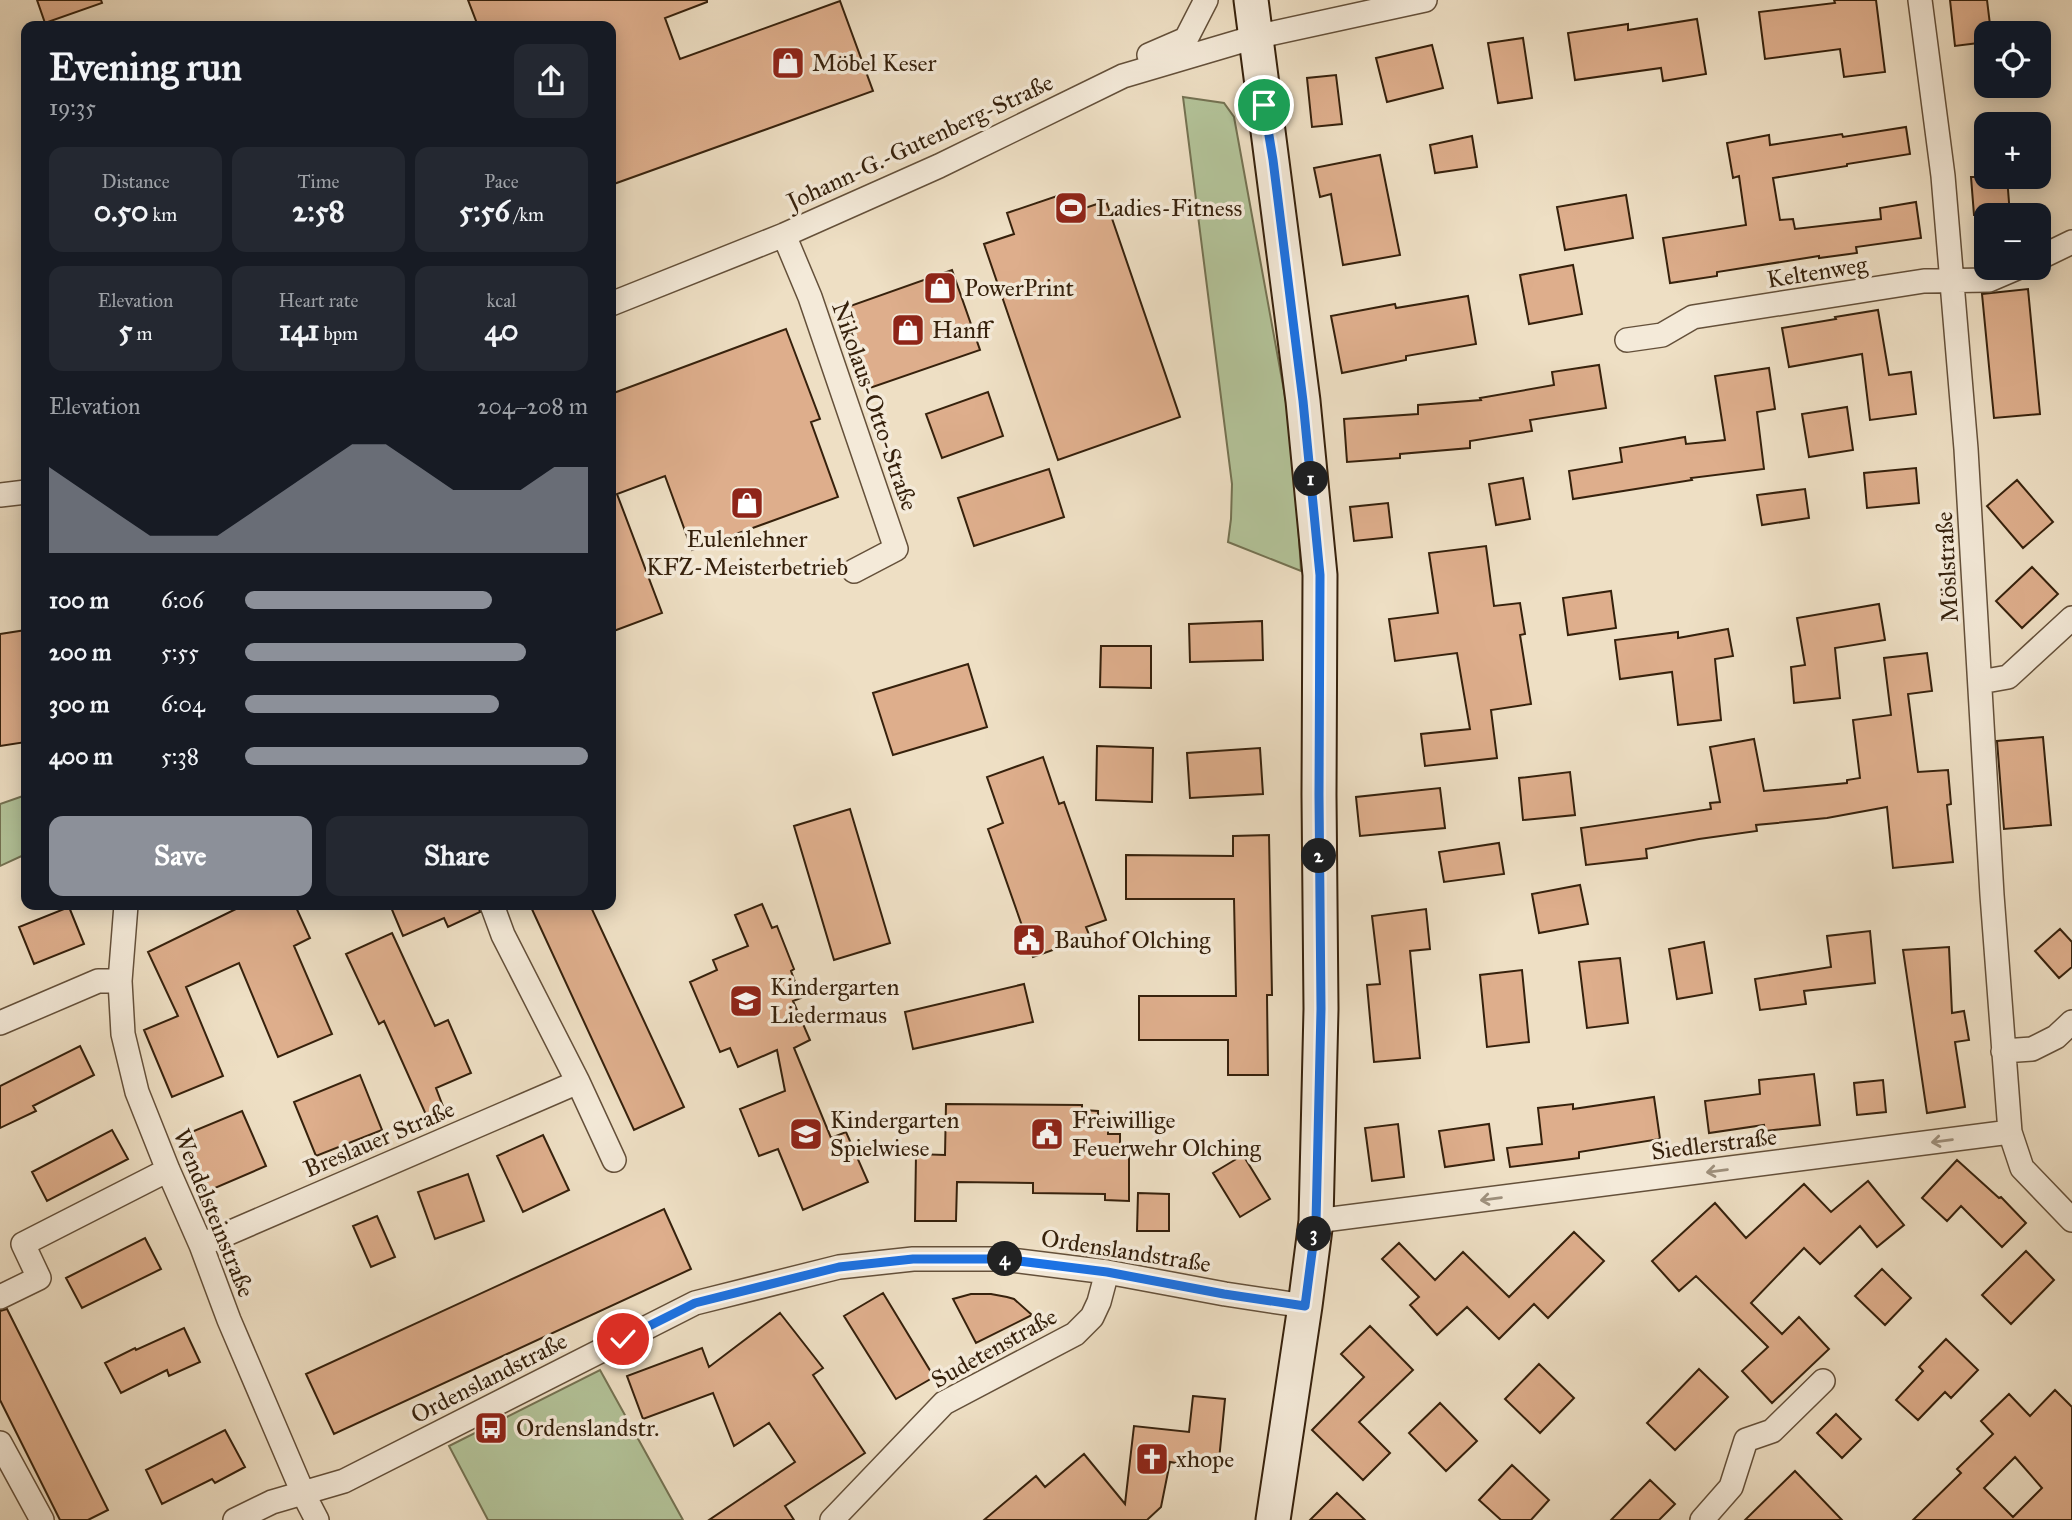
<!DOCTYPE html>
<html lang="en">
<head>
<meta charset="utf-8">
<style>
  :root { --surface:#171b24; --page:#242831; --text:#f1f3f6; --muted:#9ea1a6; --accent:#8c9099 }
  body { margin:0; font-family:"IM FELL Great Primer",serif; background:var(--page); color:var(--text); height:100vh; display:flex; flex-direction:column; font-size:26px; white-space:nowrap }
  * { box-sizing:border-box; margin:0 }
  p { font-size:23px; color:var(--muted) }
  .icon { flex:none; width:38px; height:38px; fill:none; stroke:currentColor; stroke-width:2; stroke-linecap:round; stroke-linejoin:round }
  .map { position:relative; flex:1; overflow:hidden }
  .sheet { position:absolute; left:21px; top:21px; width:595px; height:889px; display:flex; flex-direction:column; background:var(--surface); border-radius:14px; box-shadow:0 4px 18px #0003 }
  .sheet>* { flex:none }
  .controls { position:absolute; left:1974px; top:21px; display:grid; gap:14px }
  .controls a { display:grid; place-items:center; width:77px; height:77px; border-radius:14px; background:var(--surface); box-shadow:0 4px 18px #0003; font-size:35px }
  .pin { position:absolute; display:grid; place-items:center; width:60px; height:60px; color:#fff; margin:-30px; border:4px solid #fff; border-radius:50%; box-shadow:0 2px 7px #0007 }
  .km { position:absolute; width:35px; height:35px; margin:-18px; border-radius:50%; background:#222; color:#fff; font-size:19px; line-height:35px; text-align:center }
  .round { display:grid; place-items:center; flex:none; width:74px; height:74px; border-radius:14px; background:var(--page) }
  .summary { display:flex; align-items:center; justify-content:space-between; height:119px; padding:0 28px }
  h1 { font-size:38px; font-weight:700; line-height:52px }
  .stats { display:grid; grid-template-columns:repeat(3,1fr); gap:10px; height:119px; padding:7px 28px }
  .stats div { display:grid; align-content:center; border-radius:14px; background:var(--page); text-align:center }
  .stats b { font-size:30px; font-weight:700 }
  .stats small { font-size:19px; font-weight:400 }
  .stats p { font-size:19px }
  .chart { height:196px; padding:14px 28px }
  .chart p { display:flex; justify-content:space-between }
  .chart svg { width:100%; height:126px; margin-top:7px; fill:var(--accent); opacity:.7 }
  .cta { display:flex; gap:14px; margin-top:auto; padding:14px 28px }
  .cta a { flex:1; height:80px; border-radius:14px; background:var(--accent); color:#fff; font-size:28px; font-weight:700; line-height:80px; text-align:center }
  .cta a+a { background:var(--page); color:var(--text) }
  ul { padding:0 28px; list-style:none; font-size:23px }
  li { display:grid; grid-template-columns:112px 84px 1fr; align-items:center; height:52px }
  li i { height:18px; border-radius:9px; background:var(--accent) }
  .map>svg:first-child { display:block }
</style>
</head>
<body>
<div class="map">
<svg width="2072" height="1520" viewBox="0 0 2072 1520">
  <rect width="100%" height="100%" fill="#eedfc4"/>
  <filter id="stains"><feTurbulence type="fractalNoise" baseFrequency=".00286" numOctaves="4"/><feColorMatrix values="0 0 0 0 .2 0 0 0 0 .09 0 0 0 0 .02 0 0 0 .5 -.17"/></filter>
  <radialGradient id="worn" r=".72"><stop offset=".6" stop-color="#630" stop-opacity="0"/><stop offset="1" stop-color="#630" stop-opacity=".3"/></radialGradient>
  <path fill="#b3c399" stroke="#747252" stroke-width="2" d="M1183 97 1224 103 1234 117 1293 440 1301 571 1228 542 1231 519 1232 484Z
    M26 795V854L0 866V804Z
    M600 1370 683 1520H488L449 1446Z"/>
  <path fill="#deae8c" stroke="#36210c" stroke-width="2" fill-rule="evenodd" d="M37 0H101L102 3 45 23Z
    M468 0H707V2L665 18 680 59 840 1 873 91 611 185V26H478Z
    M1834 0H1876L1885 72 1844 77 1840 49 1765 59 1759 12 1835 3Z
    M1950 0H1987L1991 33H1986V42L1955 46Z
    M1697 19 1706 74 1663 81 1661 68 1575 80 1568 33 1628 24V30Z
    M1523 38 1532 98 1498 103 1488 43Z
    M1432 45 1443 88 1387 102 1376 58Z
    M1336 75 1342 124 1312 127 1307 78Z
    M1906 127 1910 154 1847 164V166L1773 178 1780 220 1793 219 1795 229 1881 219 1880 208 1916 202 1921 238 1856 247 1857 253 1819 258V256L1717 272V276L1670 283 1663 238 1746 225 1739 176 1733 178 1727 143 1769 135 1770 145 1842 134 1843 137Z
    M1472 136 1477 167 1435 173 1430 145Z
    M1380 155 1400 255 1343 265 1331 194 1320 197 1314 168Z
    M1971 177H2007L2010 215H1974Z
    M1063 194 1070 213 1106 201 1180 417 1058 460 984 244 1014 234 1007 213Z
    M1626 195 1633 238 1565 250 1557 207Z
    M1573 265 1582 314 1529 324 1520 275Z
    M952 270 980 350 864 390 836 311Z
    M2028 289 2040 414 1994 418 1982 294Z
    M1468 296 1476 344 1406 356V360L1342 373 1331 316 1395 304 1396 308Z
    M1878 310 1889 375 1911 372 1916 414 1870 420 1862 354 1789 367 1782 328 1836 319 1835 317Z
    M786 329 820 419 811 422 838 497 692 550 665 476 617 494 662 613 611 632V394Z
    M1599 365 1606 408 1530 420 1532 431 1470 441V448L1400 454V458L1347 462 1344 419 1418 414V405L1481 400 1480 398 1554 385 1552 372Z
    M1769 368 1775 409 1757 412 1764 469 1691 478 1692 480 1573 499 1569 471 1622 462 1620 448 1685 437 1686 444 1725 440 1715 376Z
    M988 392 1003 436 942 458 926 414Z
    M1847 407 1853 450 1809 457 1802 414Z
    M1916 468 1919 503 1867 508 1864 473Z
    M1049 469 1064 517 974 546 958 498Z
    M1523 478 1530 519 1496 525 1489 484Z
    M2017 480 2053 522 2023 548 1987 506Z
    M1805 489 1809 518 1762 525 1757 495Z
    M1388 503 1392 537 1354 541 1350 507Z
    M1486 546 1494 606 1520 603 1525 634 1520 635 1531 704 1491 710 1497 758 1425 766 1421 734 1470 729 1457 653 1395 661 1389 619 1438 613 1429 553Z
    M2032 567 2058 594 2022 628 1996 601Z
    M1611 591 1616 628 1568 635 1563 598Z
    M1879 604 1885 640 1835 648 1840 698 1794 703 1791 667 1805 665 1797 618Z
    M1262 621 1263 660 1190 662 1189 624Z
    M1728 629 1733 656 1715 659 1721 720 1678 725 1672 672 1620 679 1615 640 1678 632V638Z
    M26 630V742L0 746V634Z
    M1101 646H1151V688L1100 687Z
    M1927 653 1932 691 1908 694 1918 772 1948 770 1951 804 1947 805 1953 862 1893 868 1887 807 1827 818 1756 825 1757 831 1699 839 1646 849 1647 858 1586 865 1581 828 1711 809 1710 803 1720 802 1710 747 1754 739 1764 791 1847 783V780L1860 778 1853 720 1891 715 1884 658Z
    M968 664 987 727 893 755 873 693Z
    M2043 737 2051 825 2004 829 1997 741Z
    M1097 746 1153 748 1152 802 1096 800Z
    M1260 748 1263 794 1190 798 1187 753Z
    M1043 757 1059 804 1064 802 1106 920 1086 927 1090 937 1033 957 988 829 1003 823 987 777Z
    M1570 772 1575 815 1523 820 1519 778Z
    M1440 788 1445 828 1360 836 1356 797Z
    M850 809 890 943 834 960 794 826Z
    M1269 835 1272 995H1267L1268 1075H1228V1040H1139V996H1236L1234 899H1126V855L1233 856V836Z
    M1499 843 1504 874 1444 882 1439 852Z
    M1580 885 1588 924 1539 933 1532 894Z
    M762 904 772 928 777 926 794 969 791 971 801 998 793 1001 810 1040 794 1048 831 1138 846 1132 868 1182 803 1210 778 1149 759 1156 740 1109 785 1091 777 1050 738 1067 730 1048 720 1052 690 982 717 970 713 960 748 946 735 915Z
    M244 905H295L310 938 294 946 332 1034 278 1057 239 963 186 987 223 1076 172 1097 144 1030 178 1016 148 952Z
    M390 905H478L480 912 448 927 444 918 403 936Z
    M530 905H590L684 1107 634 1130Z
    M69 907 84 944 34 964 19 927Z
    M1426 909 1430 949 1410 951 1420 1058 1374 1062 1367 985 1380 984 1372 916Z
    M2060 929 2072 942V967L2059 978 2035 951Z
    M1870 931 1875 983 1804 991 1806 1004 1760 1010 1755 979 1831 967 1827 936Z
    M392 933 435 1026 448 1020 471 1073 436 1088 444 1109 427 1117 384 1021 379 1024 346 954Z
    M1704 942 1712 993 1677 999 1669 949Z
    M1949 947 1952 1013 1964 1011 1969 1040 1955 1042 1965 1107 1927 1113 1903 950Z
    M1620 958 1628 1023 1587 1028 1579 962Z
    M1522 970 1529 1042 1487 1047 1480 975Z
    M1024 984 1033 1022 913 1049 905 1012Z
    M80 1046 94 1075 33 1106 36 1111 0 1128V1086Z
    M1814 1074 1820 1125 1765 1131 1764 1125 1709 1133 1705 1101 1760 1094 1759 1080Z
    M360 1075 382 1130 316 1156 294 1102Z
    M1883 1080 1886 1112 1857 1115 1854 1083Z
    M1654 1097 1660 1139 1579 1152V1158L1510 1167 1507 1148 1542 1144 1538 1108 1573 1104V1109Z
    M946 1104 1082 1105V1110L1098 1111V1122H1108V1134H1120V1155H1129V1201L1105 1200V1194L1033 1193V1183L957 1182 956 1221H915L916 1154 945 1155Z
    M242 1111 266 1166 201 1194 177 1138Z
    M1398 1124 1404 1177 1372 1181 1365 1128Z
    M1489 1124 1494 1160 1445 1167 1439 1131Z
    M112 1130 128 1159 47 1201 32 1172Z
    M543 1135 569 1190 523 1212 497 1156Z
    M1243 1155 1270 1199 1240 1217 1213 1173Z
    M1957 1160 1999 1198 2001 1197 2026 1223 2002 1247 1961 1206 1947 1221 1922 1198Z
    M468 1174 484 1221 435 1239 418 1192Z
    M1868 1181 1904 1225 1877 1247 1860 1226 1820 1264 1804 1248 1751 1303 1782 1334 1799 1317 1829 1349 1772 1403 1742 1371 1768 1347 1696 1276 1679 1291 1652 1261 1715 1203 1746 1238 1804 1184 1831 1212Z
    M1138 1193 1169 1194V1231H1137Z
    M664 1209 691 1269 334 1434 306 1374Z
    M377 1216 395 1257 371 1267 353 1226Z
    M1574 1232 1604 1261 1548 1318 1534 1304 1499 1339 1467 1307 1437 1335 1410 1305 1419 1297 1382 1259 1399 1243 1435 1280 1463 1252 1509 1297Z
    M145 1238 161 1269 82 1308 66 1278Z
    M2026 1251 2054 1280 2011 1324 1982 1295Z
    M1882 1269 1911 1298 1885 1325 1855 1296Z
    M883 1293 934 1377 896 1399 844 1316Z
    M971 1294H991L1007 1297 1014 1299 1032 1315 976 1343 953 1299Z
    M7 1309 108 1510 88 1520H60L0 1400V1311Z
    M780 1313 823 1368 813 1375 865 1453 785 1506 794 1520H709L795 1462 769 1423 734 1446 713 1393 643 1419 627 1376 702 1348 709 1367Z
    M1370 1326 1413 1370 1359 1422 1390 1453 1363 1480 1312 1430 1364 1377 1341 1354Z
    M184 1328 200 1362 169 1376 167 1370 121 1393 105 1363 135 1348 136 1350Z
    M1946 1339 1978 1370 1951 1398 1945 1392 1918 1420 1896 1400 1923 1371 1919 1367Z
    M1539 1364 1574 1398 1540 1433 1505 1399Z
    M1699 1369 1728 1397 1675 1450 1647 1423Z
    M2055 1390 2072 1407V1520H1913L1961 1473 1957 1469 1993 1434 1981 1421 2009 1394 2030 1416ZM2015 1457 2042 1488 2013 1517 1984 1488Z
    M1193 1396 1225 1399 1218 1470 1170 1462 1161 1507 1147 1520H984L1036 1476 1045 1487 1084 1454 1125 1504 1134 1426 1189 1432Z
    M1440 1403 1477 1441 1446 1471 1409 1433Z
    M1836 1414 1861 1439 1842 1458 1817 1433Z
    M225 1430 245 1467 215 1483 212 1479 162 1504 146 1470Z
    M1512 1465 1549 1500 1531 1520H1501L1479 1500Z
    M1795 1471 1842 1520H1745Z
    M1650 1480 1675 1504 1659 1520H1611Z
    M1337 1493 1365 1520H1310Z"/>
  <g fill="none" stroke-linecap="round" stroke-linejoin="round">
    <defs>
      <path id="minor" d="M1920 0 1943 176 1966 449 1992 895 2010 1132 2022 1168 2072 1220
        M1149 55 1186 39 1206 0
        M784 235 810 297 896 549 854 571
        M2039 258 2072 242
        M611 304 784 235 939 166 1123 76 1255 37 1425 0
        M1627 340 1662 335 1693 317 1924 281 1989 280 2017 268
        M0 495 26 492
        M1980 682 2008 677 2072 618
        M126 905 120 981 123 1034 137 1092 168 1170 201 1245 229 1320 303 1493 317 1520
        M492 905 503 935 578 1082 614 1160
        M0 1023 98 981H120
        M2003 1051 2032 1049 2056 1037 2072 1022
        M1316 1221 2010 1132
        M201 1245 578 1082
        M0 1297 39 1278 23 1244 168 1170
        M0 1443 42 1520
        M235 1520 272 1502 344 1481 695 1303 839 1267 913 1259H1003L1107 1272 1225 1294 1305 1306
        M832 1520 944 1403 1075 1334 1092 1317 1099 1302 1107 1272
        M1702 1520 1731 1487 1746 1440 1772 1431 1823 1381"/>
      <path id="secondary" d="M1251 0 1303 401 1320 575 1319 795 1321 1009 1316 1221 1305 1306 1273 1520"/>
    </defs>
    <use href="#minor" stroke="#64503a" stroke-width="26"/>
    <use href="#secondary" stroke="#36210c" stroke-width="37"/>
    <use href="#minor" stroke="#f4ead9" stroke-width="23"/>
    <use href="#secondary" stroke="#f4ead9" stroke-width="33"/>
  </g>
  <defs><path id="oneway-shaft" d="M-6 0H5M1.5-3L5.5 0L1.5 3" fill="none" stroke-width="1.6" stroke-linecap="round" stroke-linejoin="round" transform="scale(1.75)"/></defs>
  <g stroke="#9e907d">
    <use href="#oneway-shaft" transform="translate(1942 1141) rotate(173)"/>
    <use href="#oneway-shaft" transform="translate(1717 1171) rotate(173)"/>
    <use href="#oneway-shaft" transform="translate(1491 1199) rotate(173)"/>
  </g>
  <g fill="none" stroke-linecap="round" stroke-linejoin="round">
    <defs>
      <path id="route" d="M623 1339 695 1303 839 1267 913 1259H1003L1107 1272 1224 1294 1305 1306 1316 1222 1321 1009 1319 795 1320 575 1303 401 1273 160 1264 105"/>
    </defs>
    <use href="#route" stroke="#fff" stroke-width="14"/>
    <use href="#route" stroke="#1a73e8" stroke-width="9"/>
  </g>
  <defs>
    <symbol id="shop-square" viewBox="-11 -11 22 22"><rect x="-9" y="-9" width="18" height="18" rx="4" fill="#8f2418" stroke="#f4ead9"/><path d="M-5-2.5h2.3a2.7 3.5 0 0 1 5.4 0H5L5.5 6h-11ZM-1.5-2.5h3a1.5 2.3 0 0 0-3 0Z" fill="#fff"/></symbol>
    <symbol id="stadium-square" viewBox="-11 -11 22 22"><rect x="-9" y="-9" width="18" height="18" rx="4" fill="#8f2418" stroke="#f4ead9"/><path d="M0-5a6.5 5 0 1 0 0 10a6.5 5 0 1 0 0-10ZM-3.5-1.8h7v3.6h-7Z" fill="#fff"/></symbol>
    <symbol id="civic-square" viewBox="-11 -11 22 22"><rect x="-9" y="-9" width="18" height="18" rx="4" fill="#8f2418" stroke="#f4ead9"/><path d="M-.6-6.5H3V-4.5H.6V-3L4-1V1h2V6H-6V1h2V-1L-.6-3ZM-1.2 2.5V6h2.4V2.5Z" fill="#fff"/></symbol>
    <symbol id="school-square" viewBox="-11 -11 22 22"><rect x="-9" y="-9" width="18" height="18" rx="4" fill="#8f2418" stroke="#f4ead9"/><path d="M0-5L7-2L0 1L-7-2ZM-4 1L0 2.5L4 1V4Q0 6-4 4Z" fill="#fff"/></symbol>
    <symbol id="bus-square" viewBox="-11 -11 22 22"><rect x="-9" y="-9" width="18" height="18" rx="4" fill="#8f2418" stroke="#f4ead9"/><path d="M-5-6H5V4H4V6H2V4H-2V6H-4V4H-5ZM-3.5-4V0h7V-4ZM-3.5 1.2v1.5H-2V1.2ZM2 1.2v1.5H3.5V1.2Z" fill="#fff"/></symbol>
    <symbol id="church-square" viewBox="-11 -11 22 22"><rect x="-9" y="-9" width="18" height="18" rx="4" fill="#8f2418" stroke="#f4ead9"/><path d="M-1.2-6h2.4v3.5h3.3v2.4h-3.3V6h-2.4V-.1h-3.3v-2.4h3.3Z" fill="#fff"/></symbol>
  </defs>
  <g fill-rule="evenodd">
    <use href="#shop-square" x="769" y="44" width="38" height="38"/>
    <use href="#stadium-square" x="1052" y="189" width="38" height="38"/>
    <use href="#shop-square" x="921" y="269" width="38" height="38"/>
    <use href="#shop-square" x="889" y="311" width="38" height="38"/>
    <use href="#shop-square" x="728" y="484" width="38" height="38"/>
    <use href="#civic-square" x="1010" y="921" width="38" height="38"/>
    <use href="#school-square" x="727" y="982" width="38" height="38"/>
    <use href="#school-square" x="787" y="1115" width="38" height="38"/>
    <use href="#civic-square" x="1028" y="1115" width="38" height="38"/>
    <use href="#bus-square" x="472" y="1409" width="38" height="38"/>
    <use href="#church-square" x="1133" y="1440" width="38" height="38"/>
  </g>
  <g text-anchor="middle" stroke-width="7" stroke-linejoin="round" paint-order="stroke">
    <g font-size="24" fill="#36210c" stroke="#f4ead9" text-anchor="start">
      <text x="812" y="71">Möbel Keser</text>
      <text x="1096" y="216">Ladies-Fitness</text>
      <text x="964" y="296">PowerPrint</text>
      <text x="932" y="338">Hanff</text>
      <text x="747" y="547" text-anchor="middle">Eulenlehner<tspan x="747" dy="28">KFZ-Meisterbetrieb</tspan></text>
      <text x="1054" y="948">Bauhof Olching</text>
      <text x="770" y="995">Kindergarten<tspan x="770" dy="28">Liedermaus</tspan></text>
      <text x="830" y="1128">Kindergarten<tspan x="830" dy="28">Spielwiese</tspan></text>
      <text x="1072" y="1128">Freiwillige<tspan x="1072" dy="28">Feuerwehr Olching</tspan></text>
      <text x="516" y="1436">Ordenslandstr.</text>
      <text x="1176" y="1467">xhope</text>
    </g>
    <g font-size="24" fill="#36210c" stroke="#f4ead9">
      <text transform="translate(920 142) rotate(-25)" y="8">Johann-G.-Gutenberg-Straße</text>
      <text transform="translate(1817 272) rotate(-9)" y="8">Keltenweg</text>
      <text transform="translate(875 406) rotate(71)" y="8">Nikolaus-Otto-Straße</text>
      <text transform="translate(1947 567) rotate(-93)" y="8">Möslstraße</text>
      <text transform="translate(379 1139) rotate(-23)" y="8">Breslauer Straße</text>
      <text transform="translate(1714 1144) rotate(-7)" y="8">Siedlerstraße</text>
      <text transform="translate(214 1213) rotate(68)" y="8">Wendelsteinstraße</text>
      <text transform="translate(1126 1251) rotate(9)" y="8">Ordenslandstraße</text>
      <text transform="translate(994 1348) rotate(-29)" y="8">Sudetenstraße</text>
      <text transform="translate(489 1378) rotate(-27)" y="8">Ordenslandstraße</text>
    </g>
  </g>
  <rect width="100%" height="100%" filter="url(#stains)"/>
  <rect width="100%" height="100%" fill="url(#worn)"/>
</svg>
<div class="controls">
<a><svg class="icon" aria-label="locate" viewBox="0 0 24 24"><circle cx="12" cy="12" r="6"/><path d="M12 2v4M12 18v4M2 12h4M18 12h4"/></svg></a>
<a>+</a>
<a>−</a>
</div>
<div class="pin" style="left:1264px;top:105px;background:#1e9e55"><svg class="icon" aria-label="arrive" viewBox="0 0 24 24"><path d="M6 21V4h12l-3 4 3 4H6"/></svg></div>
<div class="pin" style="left:623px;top:1339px;background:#d93025"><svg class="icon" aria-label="check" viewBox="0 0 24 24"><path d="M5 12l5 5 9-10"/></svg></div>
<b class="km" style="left:1311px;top:479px">1</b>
<b class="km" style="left:1319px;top:856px">2</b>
<b class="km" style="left:1314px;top:1234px">3</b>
<b class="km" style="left:1005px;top:1259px">4</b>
<section class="sheet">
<div class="summary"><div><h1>Evening run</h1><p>19:35</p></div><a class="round"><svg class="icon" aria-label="share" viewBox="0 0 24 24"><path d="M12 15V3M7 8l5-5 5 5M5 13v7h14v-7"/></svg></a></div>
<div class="stats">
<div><p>Distance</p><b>0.50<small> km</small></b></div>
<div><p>Time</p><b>2:58</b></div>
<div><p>Pace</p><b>5:56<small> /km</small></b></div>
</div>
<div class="stats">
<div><p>Elevation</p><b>5<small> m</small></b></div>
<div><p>Heart rate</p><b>141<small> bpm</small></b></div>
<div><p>kcal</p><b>40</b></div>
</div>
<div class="chart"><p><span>Elevation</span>204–208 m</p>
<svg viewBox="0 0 160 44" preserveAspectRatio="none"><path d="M0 44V14L10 22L20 30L30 38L40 38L50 38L60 30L70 22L80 14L90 6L100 6L110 14L120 22L130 22L140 22L150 14L160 14V44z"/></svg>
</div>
<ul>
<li><b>100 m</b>6:06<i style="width:72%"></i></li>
<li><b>200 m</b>5:55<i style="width:82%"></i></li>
<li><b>300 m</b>6:04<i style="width:74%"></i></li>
<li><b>400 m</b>5:38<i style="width:100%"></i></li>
</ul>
<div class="cta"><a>Save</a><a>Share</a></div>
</section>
</div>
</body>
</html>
